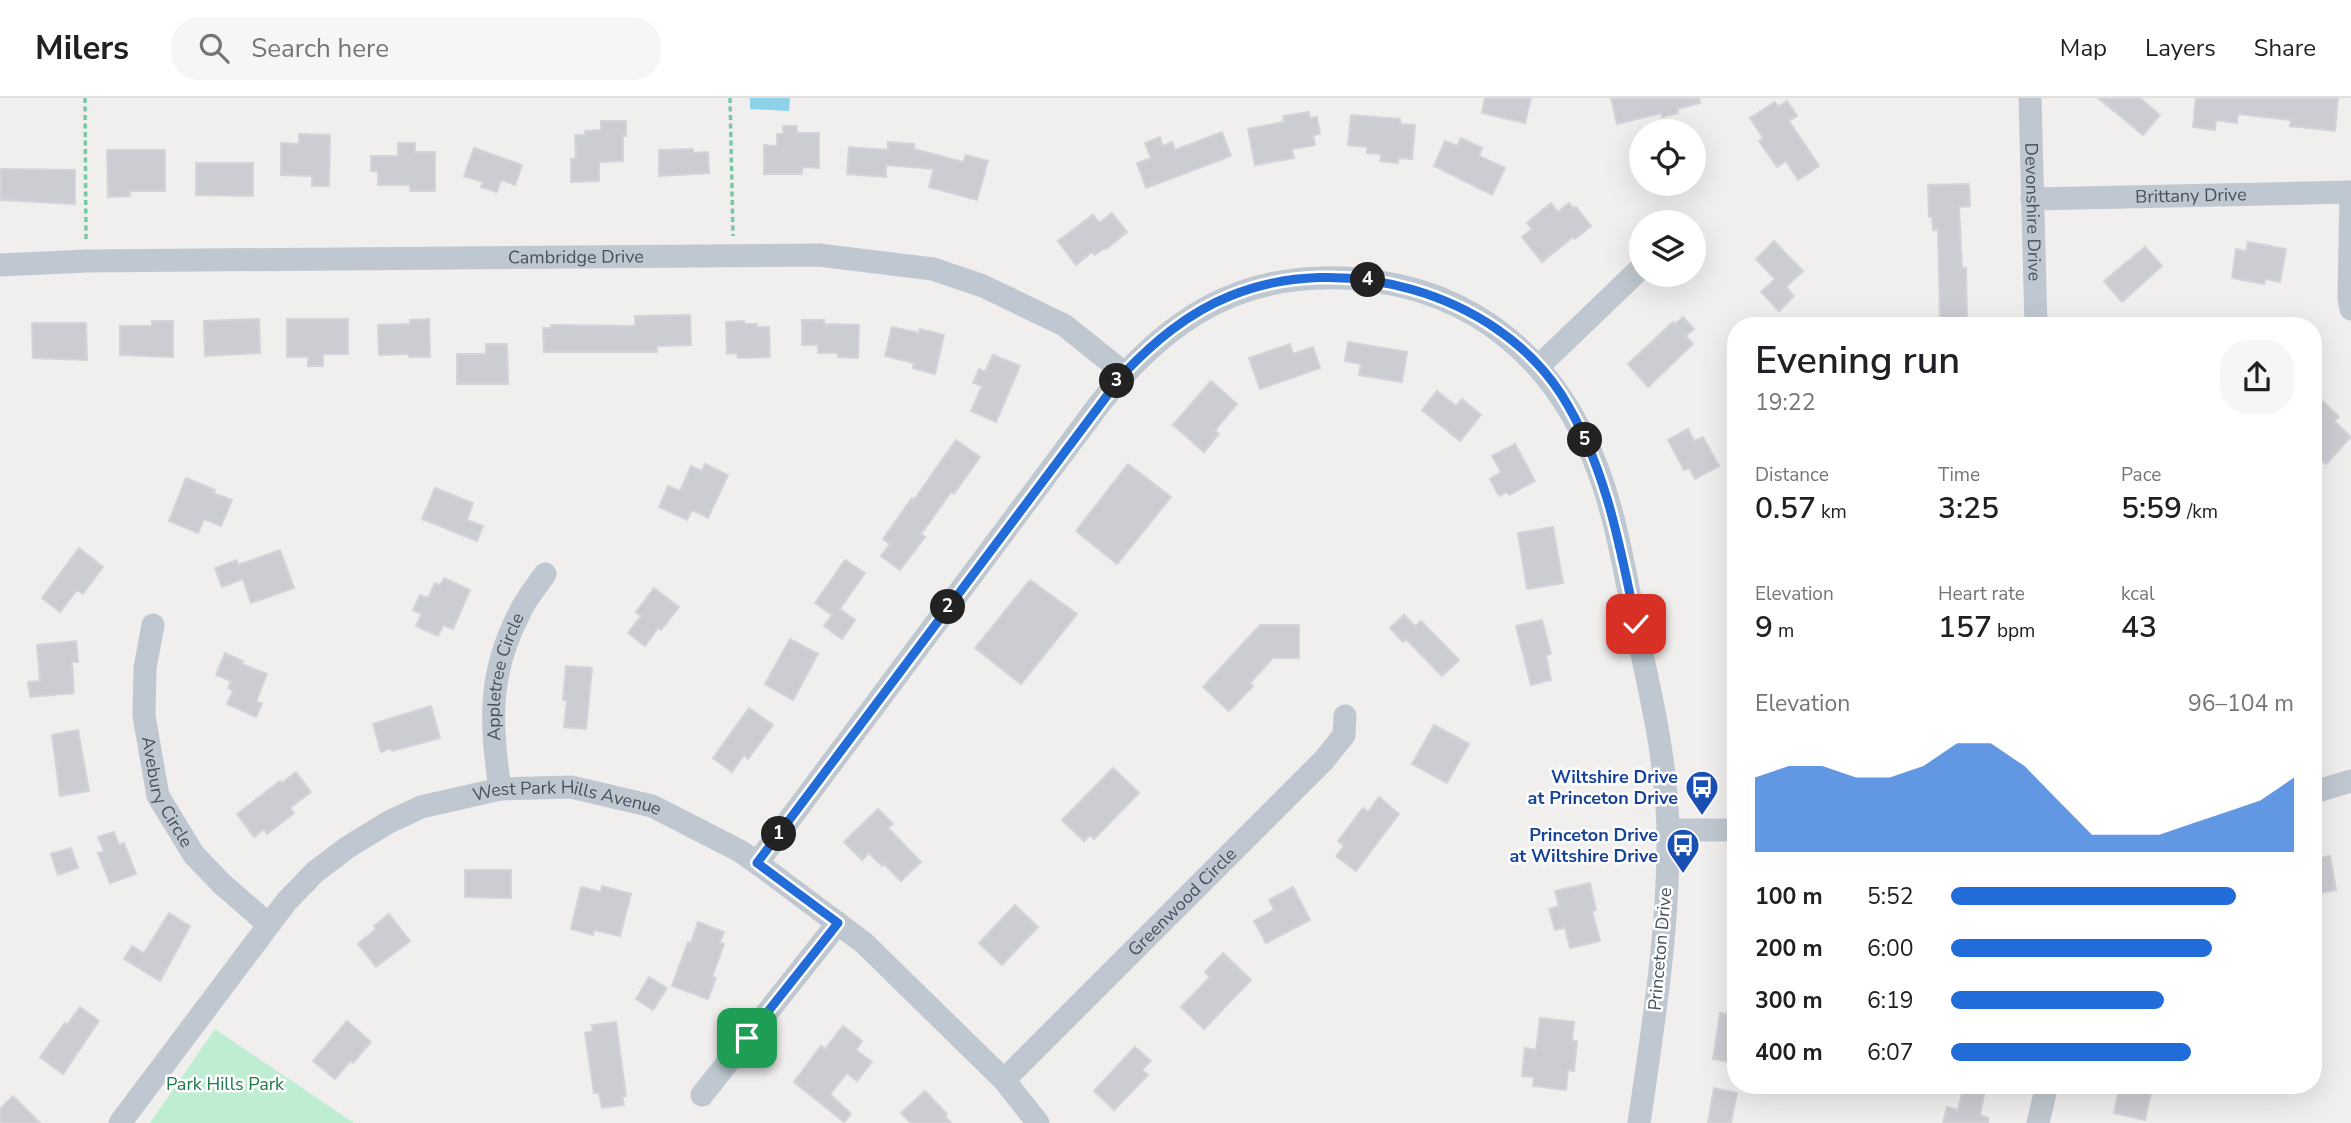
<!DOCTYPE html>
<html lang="en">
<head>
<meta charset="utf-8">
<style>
  :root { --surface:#fff; --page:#f6f6f6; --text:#202124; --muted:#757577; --line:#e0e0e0; --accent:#216cd8 }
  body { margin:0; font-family:"Nunito Sans",sans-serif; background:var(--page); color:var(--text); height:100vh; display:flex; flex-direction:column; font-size:26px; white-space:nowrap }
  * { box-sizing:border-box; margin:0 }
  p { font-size:23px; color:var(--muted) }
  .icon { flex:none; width:38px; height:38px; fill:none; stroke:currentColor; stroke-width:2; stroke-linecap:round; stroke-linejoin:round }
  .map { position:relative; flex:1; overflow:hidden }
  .sheet { position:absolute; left:1727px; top:219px; width:595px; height:777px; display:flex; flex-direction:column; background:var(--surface); border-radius:28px; box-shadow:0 7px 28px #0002 }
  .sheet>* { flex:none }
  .buttons { position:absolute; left:1629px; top:21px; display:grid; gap:14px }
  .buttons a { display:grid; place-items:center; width:77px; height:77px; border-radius:50%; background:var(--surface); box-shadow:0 7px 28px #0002; font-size:35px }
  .pin { position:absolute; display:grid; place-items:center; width:60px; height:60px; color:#fff; margin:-30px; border-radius:14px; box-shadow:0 4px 10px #0006 }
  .km { position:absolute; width:35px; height:35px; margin:-18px; border-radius:50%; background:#222; color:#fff; font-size:19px; line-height:35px; text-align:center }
  .round { display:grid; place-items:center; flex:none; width:74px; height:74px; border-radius:28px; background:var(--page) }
  .summary { display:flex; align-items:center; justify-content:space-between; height:119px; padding:0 28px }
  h1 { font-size:38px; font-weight:600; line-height:52px }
  .metrics { display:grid; grid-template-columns:repeat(3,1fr); gap:10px; height:119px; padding:7px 28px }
  .metrics div { display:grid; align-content:center }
  .metrics b { font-size:30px; font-weight:600 }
  .metrics small { font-size:19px; font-weight:400 }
  .metrics p { font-size:19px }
  .chart { height:196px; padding:14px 28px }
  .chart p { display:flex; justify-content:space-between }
  .chart svg { width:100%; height:126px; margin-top:7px; fill:var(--accent); opacity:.7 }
  ul { padding:0 28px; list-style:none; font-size:23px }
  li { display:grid; grid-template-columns:112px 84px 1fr; align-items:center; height:52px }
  li i { height:18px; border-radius:9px; background:var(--accent) }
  header { display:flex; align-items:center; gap:42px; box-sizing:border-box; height:98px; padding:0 35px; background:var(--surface); border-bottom:2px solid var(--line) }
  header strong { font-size:33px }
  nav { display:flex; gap:38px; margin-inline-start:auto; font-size:24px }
  .search { width:490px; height:63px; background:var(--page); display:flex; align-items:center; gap:18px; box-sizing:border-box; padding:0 24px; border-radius:28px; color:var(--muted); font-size:26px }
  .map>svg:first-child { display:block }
</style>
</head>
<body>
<header>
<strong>Milers</strong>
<div class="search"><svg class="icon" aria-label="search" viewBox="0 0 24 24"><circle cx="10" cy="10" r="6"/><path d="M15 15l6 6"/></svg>Search here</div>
<nav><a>Map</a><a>Layers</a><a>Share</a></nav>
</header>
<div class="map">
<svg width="2351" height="1025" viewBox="0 0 2351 1025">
  <rect width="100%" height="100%" fill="#f1eeee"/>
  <path fill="#beedd1" d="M215 931 228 940 354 1025H150Z"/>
  <path fill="#8dd2e8" d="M750 0H790L789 13 750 11Z"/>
  <path fill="#cbcdd3" stroke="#d2d4d9" stroke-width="2" d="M1485 0H1531L1525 25 1482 15Z
    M1611 0H1699L1700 5 1677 11 1678 15 1662 19 1661 15 1617 26Z
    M2098 0H2140L2160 17 2143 37Z
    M2196 0H2338L2335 33 2290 28 2291 22 2238 16 2237 25 2216 22 2215 32 2193 29Z
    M1787 3 1797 18 1789 23 1819 68 1798 82 1786 63 1777 69 1759 43 1763 40 1750 20 1775 4 1778 9Z
    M1309 14 1310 20 1317 19 1320 36 1313 37 1315 47 1292 51 1294 60 1255 67 1248 31 1284 24 1283 18Z
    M1351 17 1400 21V26L1415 27 1412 61 1398 60V65L1380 63 1381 56 1367 55V49L1348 47Z
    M601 23H626V38H623V63L599 64V83L571 84V61L576 60 575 37H585V33L601 32Z
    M783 28H797V35H819V70L802 69V76H764V47L777 48V36H783Z
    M1222 34 1231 58 1146 90 1137 65 1151 60 1145 45 1160 39 1163 48 1172 44 1175 52Z
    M299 36 330 37 329 88H312V78L281 77V45L299 46Z
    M1461 40 1482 50 1479 58 1505 70 1492 97 1434 68 1445 43 1457 48Z
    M888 44 914 46V51L963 64 966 57 988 63 977 102 929 89 934 71 886 67V79L847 76 849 49 888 52Z
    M398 45H415V54H435V93H410V87H378V73H371V58H398Z
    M474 50 522 67 515 87 501 82 497 94 481 89 483 84 464 78Z
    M693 51V55L708 54 709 75 659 78V52Z
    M107 52H165V93H130V98L108 99Z
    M196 65H253V98L196 97Z
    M1 71 75 72V106L1 102Z
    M1969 86 1970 108 1959 109 1962 170H1966L1967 221H1940L1938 131 1933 132 1932 119H1929L1928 87Z
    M1551 105 1558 114 1569 105 1574 111 1576 109 1591 128 1575 141 1573 139 1542 164 1522 139 1532 131 1527 125Z
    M1112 115 1127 134 1106 151 1104 150 1095 157 1092 154 1076 167 1058 143 1093 117 1099 125Z
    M1774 143 1803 173 1786 189 1794 198 1779 213 1761 194 1775 181 1756 161Z
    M2248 144 2286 151 2280 184 2265 181 2264 186 2232 180 2236 151 2246 153Z
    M2145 149 2162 168 2122 204 2104 183Z
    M690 217 691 247 657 248V254H544L543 230H551V227L635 228V218Z
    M1683 219 1694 231 1686 238 1693 246 1648 289 1628 266 1673 224 1675 226Z
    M259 221 260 255 205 258 204 223Z
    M287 221H348V256H323V268H308V259H287Z
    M429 221 430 259H409V256L379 257 378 227 410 226V222Z
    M802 222H824V226L859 227 858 260 838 259V255H818V247H802Z
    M152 223H173V259L120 257V228H152Z
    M744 223V226H757V229H769L770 259 738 260 737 255 727 256 726 224Z
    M32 225H86L87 262 33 260Z
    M892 229 919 235 920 231 944 237 935 276 913 270 914 265 885 258Z
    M1348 244 1407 254 1402 284 1359 277 1361 266 1345 263Z
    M486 246H507L508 286H457V256H486Z
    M1290 246 1293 256 1313 249 1320 270 1260 291 1249 260Z
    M993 257 1020 268 996 324 971 313 982 288 973 285 979 271 985 274Z
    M1211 283 1237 306 1215 332 1219 336 1204 354 1173 327Z
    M1437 293 1456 308 1462 301 1481 317 1460 343 1422 312Z
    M2314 295 2339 319 2334 323 2351 339 2326 366 2314 355Z
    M1688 331 1694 343 1703 339 1719 368 1695 381 1689 370 1684 372 1668 342Z
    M956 342 980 359 954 396 951 394 921 436 925 439 900 472 881 458 890 446 883 441 912 400 914 402Z
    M1515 346 1535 383 1509 397 1507 394 1499 398 1490 381 1501 374 1492 358Z
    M705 366 728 377 708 420 692 412 687 422 659 409 668 388 680 393 691 368 702 373Z
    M1128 366 1171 399 1117 466 1076 433Z
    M186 380 215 392 213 395 232 402 221 428 204 421 198 435 169 423Z
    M435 390 473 405 467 422 483 428 477 443 422 421Z
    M1553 429 1563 485 1527 491 1518 435Z
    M79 450 103 469 83 496 77 492 60 514 42 500Z
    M280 452 294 490 251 505 243 481 222 489 215 470 237 462 238 467Z
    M845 462 865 475 840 511 855 522 842 541 824 528 832 517 815 505Z
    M444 480 470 492 453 531 443 527 438 538 416 528 422 516 413 512 420 497 428 500 435 485 440 487Z
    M1030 482 1077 516 1021 586 975 550Z
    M654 490 679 509 661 532 658 530 645 548 628 535 641 518 636 514Z
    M1404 517 1415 528 1421 523 1459 562 1442 578 1406 541 1403 544 1390 530Z
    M1542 522 1551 556 1546 557 1551 582 1531 587 1516 528Z
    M1260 527H1299V560H1273L1250 585 1253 588 1229 613 1203 589Z
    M790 541 818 556 793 602 765 586Z
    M76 543 78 564H72L74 595 30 599 28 584 40 583 37 547Z
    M225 555 243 563 242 566 267 576 256 603 262 606 256 619 227 606 233 593 228 590 231 583 216 577Z
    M566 568 592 570 586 631 564 629 567 602H563Z
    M431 608 440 640 392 653 391 650 381 654 373 626Z
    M749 610 773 627 748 661 744 657 732 674 713 660Z
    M1434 627 1469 646 1447 685 1412 666Z
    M78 632 89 693 60 698 52 637Z
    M1113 670 1139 695 1094 741 1090 737 1084 743 1062 722Z
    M296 674 311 694 290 710 294 715 267 736 264 731 254 739 237 716 280 683 282 685Z
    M1379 699 1399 716 1356 773 1336 758 1344 748 1338 743 1363 710 1368 714Z
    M878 711 893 726 888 730 921 764 901 783 884 766 882 768 869 755 862 762 844 744Z
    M114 734 119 747 124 745 136 776 110 785 98 755 104 753 98 739Z
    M71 750 78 770 58 777 51 756Z
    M2330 758 2336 792 2314 796V761Z
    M465 772H511V800L465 799Z
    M1590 785 1596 812 1592 813 1600 843 1570 850 1565 830 1555 832 1549 811 1559 808 1555 793Z
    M602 788 631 796 620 838 594 832 593 837 571 831 581 789 601 794Z
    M1293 789 1310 822 1266 845 1254 823 1274 812 1269 802Z
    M1015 807 1038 829 1002 867 979 845Z
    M169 815 190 828 160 883 124 861 132 848 144 855Z
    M389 816 410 843 376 869 358 846 376 831 374 828Z
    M698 824 724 834 720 844 724 846 712 879 716 880 708 901 672 888 688 844 691 845Z
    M1223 855 1251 882 1204 931 1181 909 1210 879 1205 874Z
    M649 879 667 890 653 912 636 901Z
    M80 909 99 923 63 976 40 959 65 925 67 927Z
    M1720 915 1736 917V965L1713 961Z
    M1540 920 1574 924 1572 943H1577L1574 973 1568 972 1566 992 1533 988 1534 979 1522 978 1525 950 1536 952Z
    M347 923 371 944 353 965 350 963 335 981 313 963Z
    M616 924 626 998 622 999 624 1007 602 1010 599 995H594L585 935 593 933 592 927Z
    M843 928 862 943 856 952 872 964 857 983 847 975 830 996 851 1016 844 1024 794 984 821 948 825 951Z
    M1135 949 1151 963 1142 972 1148 977 1114 1012 1094 993Z
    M1964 987H1986L1980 1017 1988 1020V1025H1943L1947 1009 1958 1012Z
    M2120 987H2141L2152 990 2145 1022 2114 1015Z
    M1714 990 1737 995 1731 1025H1708Z
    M925 993 947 1016 945 1018 951 1025H911L901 1015Z
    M13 998 40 1025H0V1011Z"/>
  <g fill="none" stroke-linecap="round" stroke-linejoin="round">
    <path stroke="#78c9a3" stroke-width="3.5" stroke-dasharray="5 3.5" stroke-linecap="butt" d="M85 0 86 143
      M730 0 733 138"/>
    <g stroke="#bfc8d0" stroke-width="23">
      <path id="s1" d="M2030 0 2036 228"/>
      <path d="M2351 94 2349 200 2351 211"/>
      <path id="s2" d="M2032 101 2351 94"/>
      <path id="s3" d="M0 167 87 163 819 157 933 171 983 188 1064 227 1124 275"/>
      <path d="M1539 268 1642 169"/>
      <path id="s4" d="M153 527 145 570 144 618 158 698 194 757 222 786 268 826"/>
      <path id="s5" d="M500 691C490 624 488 574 521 512 527 499 537 488 545 476"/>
      <path d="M2314 694 2351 683"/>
      <path d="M1668 732H1736"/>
      <path d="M757 765 1098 308C1166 220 1243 171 1358 181 1477 192 1557 263 1598 372 1617 422 1625 477 1636 529 1651 597 1667 665 1668 734 1669 831 1653 929 1639 1025"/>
      <path id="s6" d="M1004 982 1324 662 1344 637 1345 618"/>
      <path d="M702 997 838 825"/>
      <path id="s7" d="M120 1025 286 804 315 774 348 749 389 724 421 709 500 691 571 689 652 708 740 753 757 765 864 845 1004 982 1038 1025"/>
      <path d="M2038 1025 2047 987"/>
    </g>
  </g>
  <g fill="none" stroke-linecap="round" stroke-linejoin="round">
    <defs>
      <path id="route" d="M747 940 838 825 757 765 1124 275C1155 243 1188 215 1230 198 1341 152 1495 194 1561 296 1605 365 1620 447 1636 526"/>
    </defs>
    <use href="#route" stroke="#fff" stroke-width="14"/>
    <use href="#route" stroke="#216cd8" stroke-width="9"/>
  </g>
  <defs>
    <symbol id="bus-pin" viewBox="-11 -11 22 30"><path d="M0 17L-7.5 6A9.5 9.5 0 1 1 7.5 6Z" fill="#1a4fb4" stroke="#fff"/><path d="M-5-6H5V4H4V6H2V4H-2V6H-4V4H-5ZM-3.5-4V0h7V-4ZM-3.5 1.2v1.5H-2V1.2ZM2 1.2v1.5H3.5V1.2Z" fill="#fff"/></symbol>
  </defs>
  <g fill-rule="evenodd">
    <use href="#bus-pin" x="1683" y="670" width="38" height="52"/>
    <use href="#bus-pin" x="1664" y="728" width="38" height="52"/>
  </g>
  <g text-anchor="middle" stroke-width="5" stroke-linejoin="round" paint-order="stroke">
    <g font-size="18" fill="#47515b" stroke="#fff">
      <text dy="6" stroke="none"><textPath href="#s2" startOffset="159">Brittany Drive</textPath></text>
      <text dy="6" stroke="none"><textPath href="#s1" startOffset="114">Devonshire Drive</textPath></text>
      <text dy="6" stroke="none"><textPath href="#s3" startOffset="576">Cambridge Drive</textPath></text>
      <text dy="6" stroke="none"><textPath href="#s5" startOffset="114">Appletree Circle</textPath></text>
      <text dy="6" stroke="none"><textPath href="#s4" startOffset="172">Avebury Circle</textPath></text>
      <text dy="6" stroke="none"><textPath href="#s7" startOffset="592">West Park Hills Avenue</textPath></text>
      <text dy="6" stroke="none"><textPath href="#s6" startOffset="252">Greenwood Circle</textPath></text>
      <text transform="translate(1660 851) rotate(-85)" y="6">Princeton Drive</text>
    </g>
    <g font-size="18" font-weight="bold" fill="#164399" stroke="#fff" text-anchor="end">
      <text x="1678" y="685">Wiltshire Drive<tspan x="1678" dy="21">at Princeton Drive</tspan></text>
      <text x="1658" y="743">Princeton Drive<tspan x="1658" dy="21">at Wiltshire Drive</tspan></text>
    </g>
    <g font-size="18" fill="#1b794c" stroke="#fff">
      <text x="225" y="992">Park Hills Park</text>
    </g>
  </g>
</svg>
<div class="buttons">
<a><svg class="icon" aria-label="locate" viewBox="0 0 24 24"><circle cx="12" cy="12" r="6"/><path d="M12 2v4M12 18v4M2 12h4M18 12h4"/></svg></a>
<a><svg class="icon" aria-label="layers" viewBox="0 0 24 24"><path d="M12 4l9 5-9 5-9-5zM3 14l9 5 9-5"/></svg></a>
</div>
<div class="pin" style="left:747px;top:940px;background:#1e9e55"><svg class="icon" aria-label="arrive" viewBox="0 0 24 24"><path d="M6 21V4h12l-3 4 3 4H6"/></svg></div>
<div class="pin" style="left:1636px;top:526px;background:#d93025"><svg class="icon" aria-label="check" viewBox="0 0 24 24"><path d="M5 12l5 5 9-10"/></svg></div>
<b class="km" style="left:779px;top:736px">1</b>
<b class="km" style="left:948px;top:509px">2</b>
<b class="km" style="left:1117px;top:283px">3</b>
<b class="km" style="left:1368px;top:182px">4</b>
<b class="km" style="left:1585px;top:342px">5</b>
<section class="sheet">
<div class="summary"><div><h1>Evening run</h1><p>19:22</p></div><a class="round"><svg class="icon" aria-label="share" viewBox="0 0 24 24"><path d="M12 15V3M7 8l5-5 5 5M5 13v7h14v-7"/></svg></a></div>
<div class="metrics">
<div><p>Distance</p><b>0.57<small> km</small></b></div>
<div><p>Time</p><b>3:25</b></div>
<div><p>Pace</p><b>5:59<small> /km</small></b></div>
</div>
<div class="metrics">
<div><p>Elevation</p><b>9<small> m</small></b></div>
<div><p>Heart rate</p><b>157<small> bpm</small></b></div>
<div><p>kcal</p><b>43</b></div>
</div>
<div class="chart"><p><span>Elevation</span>96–104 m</p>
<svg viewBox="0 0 160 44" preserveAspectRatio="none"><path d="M0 44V18L10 14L20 14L30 18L40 18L50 14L60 6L70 6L80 14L90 26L100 38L110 38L120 38L130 34L140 30L150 26L160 18V44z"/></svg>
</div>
<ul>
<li><b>100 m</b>5:52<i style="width:83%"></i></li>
<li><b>200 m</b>6:00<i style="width:76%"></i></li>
<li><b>300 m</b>6:19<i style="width:62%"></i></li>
<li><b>400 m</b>6:07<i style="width:70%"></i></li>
</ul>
</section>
</div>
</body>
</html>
